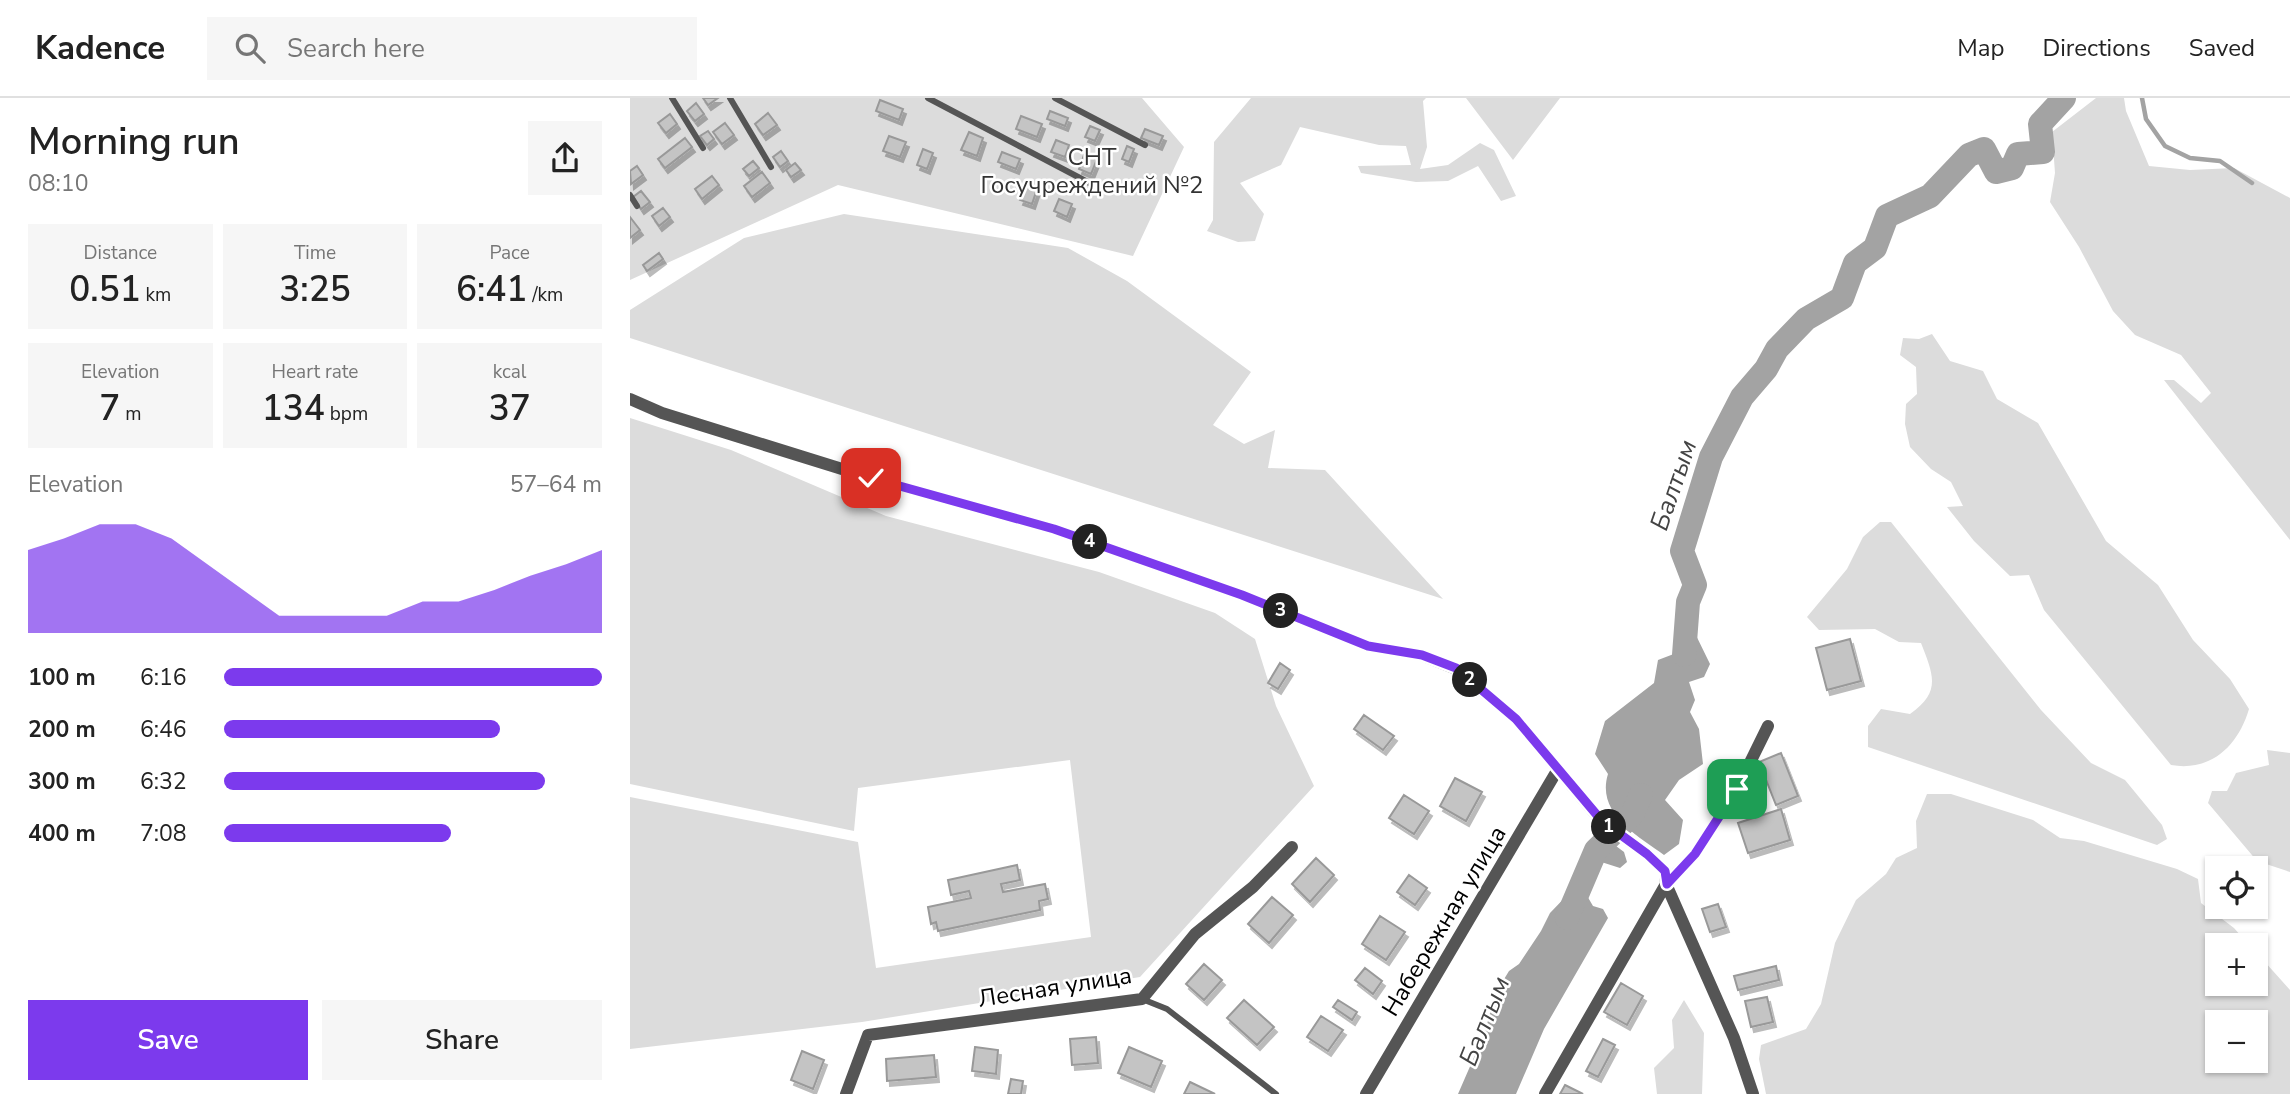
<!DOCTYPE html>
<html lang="en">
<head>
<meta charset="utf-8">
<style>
  :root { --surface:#fff; --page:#f6f6f6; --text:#222; --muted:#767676; --line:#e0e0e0; --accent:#7c3aed }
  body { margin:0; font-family:"Nunito Sans",sans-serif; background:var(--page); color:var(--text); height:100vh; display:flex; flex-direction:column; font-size:26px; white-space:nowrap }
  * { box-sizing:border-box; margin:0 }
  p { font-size:23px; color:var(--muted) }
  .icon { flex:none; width:38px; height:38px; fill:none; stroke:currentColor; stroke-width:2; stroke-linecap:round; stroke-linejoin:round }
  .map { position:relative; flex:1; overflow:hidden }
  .side { display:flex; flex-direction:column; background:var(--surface); width:630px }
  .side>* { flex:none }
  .fabs { position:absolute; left:1575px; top:758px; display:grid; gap:14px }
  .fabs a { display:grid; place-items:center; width:63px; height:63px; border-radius:0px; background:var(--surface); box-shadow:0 2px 5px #0004; font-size:35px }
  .pin { position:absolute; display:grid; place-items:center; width:60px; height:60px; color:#fff; margin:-30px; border-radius:14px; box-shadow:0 4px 10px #0006 }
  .km { position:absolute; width:35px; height:35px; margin:-18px; border-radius:50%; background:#222; color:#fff; font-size:19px; line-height:35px; text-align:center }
  .round { display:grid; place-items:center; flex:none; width:74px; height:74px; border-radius:0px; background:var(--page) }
  .headline { display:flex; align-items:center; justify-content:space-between; height:119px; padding:0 28px }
  h1 { font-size:38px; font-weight:600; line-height:52px }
  .stats { display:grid; grid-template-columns:repeat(3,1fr); gap:10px; height:119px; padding:7px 28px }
  .stats div { display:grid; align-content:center; border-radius:0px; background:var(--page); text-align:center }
  .stats b { font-size:35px; font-weight:600 }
  .stats small { font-size:19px; font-weight:400 }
  .stats p { font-size:19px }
  .chart { height:196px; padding:14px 28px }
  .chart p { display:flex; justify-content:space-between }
  .chart svg { width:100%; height:126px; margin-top:7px; fill:var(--accent); opacity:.7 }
  .cta { display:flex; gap:14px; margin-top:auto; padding:14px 28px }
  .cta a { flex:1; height:80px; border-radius:0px; background:var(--accent); color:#fff; font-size:28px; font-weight:600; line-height:80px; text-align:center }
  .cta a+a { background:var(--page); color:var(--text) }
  ul { padding:0 28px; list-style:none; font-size:23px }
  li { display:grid; grid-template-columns:112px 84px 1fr; align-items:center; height:52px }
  li i { height:18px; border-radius:9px; background:var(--accent) }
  header { display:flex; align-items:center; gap:42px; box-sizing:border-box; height:98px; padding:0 35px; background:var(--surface); border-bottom:2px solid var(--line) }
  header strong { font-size:33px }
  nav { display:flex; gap:38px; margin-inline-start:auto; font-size:24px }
  .search { width:490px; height:63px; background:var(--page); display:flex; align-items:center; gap:18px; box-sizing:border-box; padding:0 24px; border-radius:0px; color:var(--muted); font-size:26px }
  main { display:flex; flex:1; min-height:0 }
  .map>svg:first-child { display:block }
</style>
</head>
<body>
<header>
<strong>Kadence</strong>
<div class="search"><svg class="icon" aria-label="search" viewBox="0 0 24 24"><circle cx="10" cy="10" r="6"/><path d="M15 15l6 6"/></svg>Search here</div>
<nav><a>Map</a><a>Directions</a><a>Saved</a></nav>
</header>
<main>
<section class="side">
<div class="headline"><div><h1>Morning run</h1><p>08:10</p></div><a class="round"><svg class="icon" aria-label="share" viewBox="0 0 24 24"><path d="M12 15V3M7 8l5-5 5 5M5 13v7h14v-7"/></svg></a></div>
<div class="stats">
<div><p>Distance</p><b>0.51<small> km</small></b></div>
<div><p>Time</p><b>3:25</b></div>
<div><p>Pace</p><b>6:41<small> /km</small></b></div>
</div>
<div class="stats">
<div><p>Elevation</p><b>7<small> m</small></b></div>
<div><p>Heart rate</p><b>134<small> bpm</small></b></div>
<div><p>kcal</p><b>37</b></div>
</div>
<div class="chart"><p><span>Elevation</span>57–64 m</p>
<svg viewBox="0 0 160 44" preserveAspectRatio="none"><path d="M0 44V15L10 11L20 6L30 6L40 11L50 20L60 29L70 38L80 38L90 38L100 38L110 33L120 33L130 29L140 24L150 20L160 15V44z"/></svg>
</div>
<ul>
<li><b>100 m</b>6:16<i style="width:100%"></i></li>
<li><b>200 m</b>6:46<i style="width:73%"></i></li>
<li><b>300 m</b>6:32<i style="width:85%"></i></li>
<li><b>400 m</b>7:08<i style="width:60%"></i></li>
</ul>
<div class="cta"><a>Save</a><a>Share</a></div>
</section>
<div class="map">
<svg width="1660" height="996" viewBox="0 0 1660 996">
  <defs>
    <filter id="shadow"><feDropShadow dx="3" dy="5" stdDeviation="0" flood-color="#0004"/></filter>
  </defs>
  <rect width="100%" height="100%" fill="#fff"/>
  <path fill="#dcdcdc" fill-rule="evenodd" d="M0 0H512L554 49 503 158 208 87 0 182Z
    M621 0H796L793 3 797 49 790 71 818 67 850 45 864 52 886 98 871 103 848 68 818 83 786 84 731 75 728 68 781 67 776 48 749 47 670 29 651 67 610 85 634 116 625 143 608 144 577 133 583 122 584 44Z
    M836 0H930L883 62Z
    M1466 0H1494L1496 13 1519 68 1560 72 1604 70 1660 100V442L1534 282H1544L1571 305 1581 295 1551 257 1505 237 1483 213 1449 149 1420 104 1425 75 1422 34Z
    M214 116 438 150 497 183 621 274 583 327 614 346 645 332 638 370 695 372 813 501 0 240V212L114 140Z
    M1302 236 1320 263 1353 273 1367 301 1408 325 1476 443 1528 487 1563 542 1600 581 1619 611C1608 648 1581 674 1541 667L1414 512 1399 477 1380 478 1344 443 1317 409 1333 408 1321 384 1301 371 1280 349 1275 326 1276 306 1287 296 1286 269 1270 257 1273 240 1289 241Z
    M0 320 101 352 256 418 469 474 585 515 625 541 646 608 684 688 510 879 232 924 0 951V699L228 744 246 870 461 839 440 662 228 690 224 733 0 686Z
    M1250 424H1261L1411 612 1461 665 1495 682 1532 727 1537 741 1527 747 1238 649V628L1251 611 1280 616C1312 594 1303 576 1291 545L1269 544 1245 531 1189 532 1177 519 1217 471 1233 439Z
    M1637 652 1660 655V774L1627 763 1578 705 1582 693H1597L1606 675 1639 667Z
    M1297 696H1321L1403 722 1430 740 1454 743 1547 771 1568 781 1571 805 1604 830 1619 847H1587V886H1626V854L1660 892V996H1136L1129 961 1131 947 1176 931 1191 906 1205 845 1226 802 1256 776 1266 760 1287 750 1286 723ZM1587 924H1626V962H1587Z
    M1054 902 1074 935 1072 996H1027L1024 970 1044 950 1042 922Z"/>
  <path fill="#a3a3a3" d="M1059 523 1080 566 1074 579 1059 584 1065 602 1060 614 1069 631 1073 666 1049 682 1035 702 1053 722 1049 746 1034 757C1006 737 966 715 978 676L965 656 975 623 1024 585 1028 562 1049 554 1046 528Z
    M969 741 978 742 994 754 997 764 990 770 965 762 960 752Z
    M945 789 953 791 963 808 973 811 978 820 914 931 886 996H828L855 934 865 896 879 873 889 866 911 833 920 815Z"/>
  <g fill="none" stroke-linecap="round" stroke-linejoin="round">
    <path stroke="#a3a3a3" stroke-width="4.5" d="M1512 0 1516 21 1535 48 1560 60 1590 63 1622 85"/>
    <path stroke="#a3a3a3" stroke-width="24" d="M1054 557 1058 504 1065 487 1052 453 1081 359 1112 299 1136 271 1147 251 1176 221 1212 200 1225 165 1245 150 1257 118 1300 98 1339 57 1354 51 1366 74 1382 70 1388 56 1413 54 1410 26 1434 0
      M937 820 966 752 1002 717 1011 697"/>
  </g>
  <path fill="#c4c4c4" stroke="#999" stroke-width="2" filter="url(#shadow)" d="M73 0H88L78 7Z
    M250 2 273 11 269 22 246 13Z
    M66 5 74 16 65 23 57 13Z
    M420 13 438 20 435 28 417 21Z
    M138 15 147 27 133 37 125 26Z
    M40 16 47 26 36 35 28 25Z
    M391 18 412 26 407 39 386 31Z
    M95 25 104 37 92 46 83 34Z
    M460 28 470 32 465 43 455 39Z
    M515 31 533 38 529 47 511 40Z
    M78 33 84 41 77 47 70 38Z
    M339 34 353 40 347 58 331 52Z
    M259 38 276 44 270 59 253 53Z
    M55 40 62 49 35 70 28 61Z
    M426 42 439 47 435 59 421 54Z
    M497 48 504 51 499 64 492 61Z
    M293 51 303 55 297 71 287 67Z
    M151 53 158 63 150 69 143 59Z
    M372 54 390 61 386 71 368 64Z
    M454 57 467 61 461 76 449 71Z
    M123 63 129 70 119 78 113 71Z
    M165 65 171 72 161 79 156 72Z
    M7 68 13 77 1 86 0 73Z
    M132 74 140 85 122 99 114 88Z
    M82 78 89 87 72 101 65 91Z
    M396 87 407 91 402 106 390 102Z
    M11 93 20 104 11 111 3 99Z
    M429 101 442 106 437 119 424 113Z
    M33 110 40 119 29 128 22 118Z
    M0 119 10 132 0 140Z
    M29 155 33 161 17 173 13 167Z
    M1220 541 1231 583 1197 592 1186 550Z
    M650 565 660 572 648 591 638 585Z
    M734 617 764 638 753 652 724 631Z
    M1151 655 1168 698 1146 707 1129 664Z
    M825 680 852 694 836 723 810 708Z
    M774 697 799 713 784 736 759 720Z
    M1151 711 1160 742 1118 755 1108 725Z
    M686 760 704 777 680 804 662 786Z
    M387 767 390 782 371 786 373 794 415 786 418 801 409 803 410 812 308 833 306 824 301 826 298 809 341 800 339 793 321 797 318 782Z
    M779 777 797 790 785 807 767 794Z
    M642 799 663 817 639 845 618 826Z
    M1088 806 1096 829 1080 834 1072 811Z
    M750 818 775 834 756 862 732 846Z
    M574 866 592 882 574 902 556 886Z
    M1146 868 1149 882 1108 892 1104 878Z
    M735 870 752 883 743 896 725 882Z
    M991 885 1013 898 997 927 974 914Z
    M1137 899 1143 924 1121 929 1115 903Z
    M614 902 644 929 627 947 597 920Z
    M708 902 727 914 722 922 703 909Z
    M691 918 713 932 698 953 677 939Z
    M466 939 468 965 442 967 440 941Z
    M973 941 985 947 968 979 956 973Z
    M345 949 368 952 366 976 342 973Z
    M499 949 532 963 521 989 488 975Z
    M172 953 194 962 183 991 161 982Z
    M304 957 306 979 257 983 256 961Z
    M381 981 393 983 391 996H378Z
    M560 984 585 996H554Z
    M935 987 953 996H930Z"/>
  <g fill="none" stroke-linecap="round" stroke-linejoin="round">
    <path stroke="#555" stroke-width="6" d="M42 0 73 50
      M100 0 141 69
      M298 0 471 91
      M425 0 515 47
      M0 97 7 108
      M512 901 537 911 646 996"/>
    <path stroke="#555" stroke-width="12" d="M0 301 32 315 241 380 424 431 612 497 738 548 791 557 826 571 886 621 972 724 1017 756 1035 773 1036 786 1104 940 1123 996
      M216 996 238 937 512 901 565 836 623 789 662 749
      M736 996 928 671
      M915 996 1036 786 1065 756 1107 691 1138 628"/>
  </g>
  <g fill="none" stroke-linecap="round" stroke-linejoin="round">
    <defs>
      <path id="route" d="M241 380 424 431 612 497 738 548 792 557 826 570 886 621 972 723 1017 756 1035 773 1037 786 1065 756 1107 691"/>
    </defs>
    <use href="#route" stroke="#fff" stroke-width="14"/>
    <use href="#route" stroke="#7c3aed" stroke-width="9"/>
  </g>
  <g text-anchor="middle" stroke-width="5" stroke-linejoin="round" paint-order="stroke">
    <g font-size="24" fill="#333" stroke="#fff">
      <text x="462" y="67">СНТ<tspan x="462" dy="28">Госучреждений №2</tspan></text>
    </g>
    <g font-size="24" fill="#000" stroke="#fff">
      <text transform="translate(814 823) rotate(-59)" y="8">Набережная улица</text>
      <text transform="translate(425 889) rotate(-9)" y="8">Лесная улица</text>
    </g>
    <g font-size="26" font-style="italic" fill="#444" stroke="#fff">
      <text transform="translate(1043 387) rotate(-71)" y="9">Балтым</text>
      <text transform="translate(854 923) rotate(-68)" y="9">Балтым</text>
    </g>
  </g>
</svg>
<div class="fabs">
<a><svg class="icon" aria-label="locate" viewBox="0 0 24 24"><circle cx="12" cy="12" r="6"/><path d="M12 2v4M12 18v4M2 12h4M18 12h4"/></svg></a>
<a>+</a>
<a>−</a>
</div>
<div class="pin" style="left:1107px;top:691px;background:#1e9e55"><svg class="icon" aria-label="arrive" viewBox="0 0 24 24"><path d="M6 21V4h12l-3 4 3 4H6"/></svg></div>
<div class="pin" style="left:241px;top:380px;background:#d93025"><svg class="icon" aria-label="check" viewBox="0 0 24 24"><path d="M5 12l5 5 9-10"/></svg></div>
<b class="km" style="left:979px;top:729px">1</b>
<b class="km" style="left:840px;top:582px">2</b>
<b class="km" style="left:651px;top:513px">3</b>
<b class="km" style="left:460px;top:444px">4</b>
</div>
</main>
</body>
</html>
